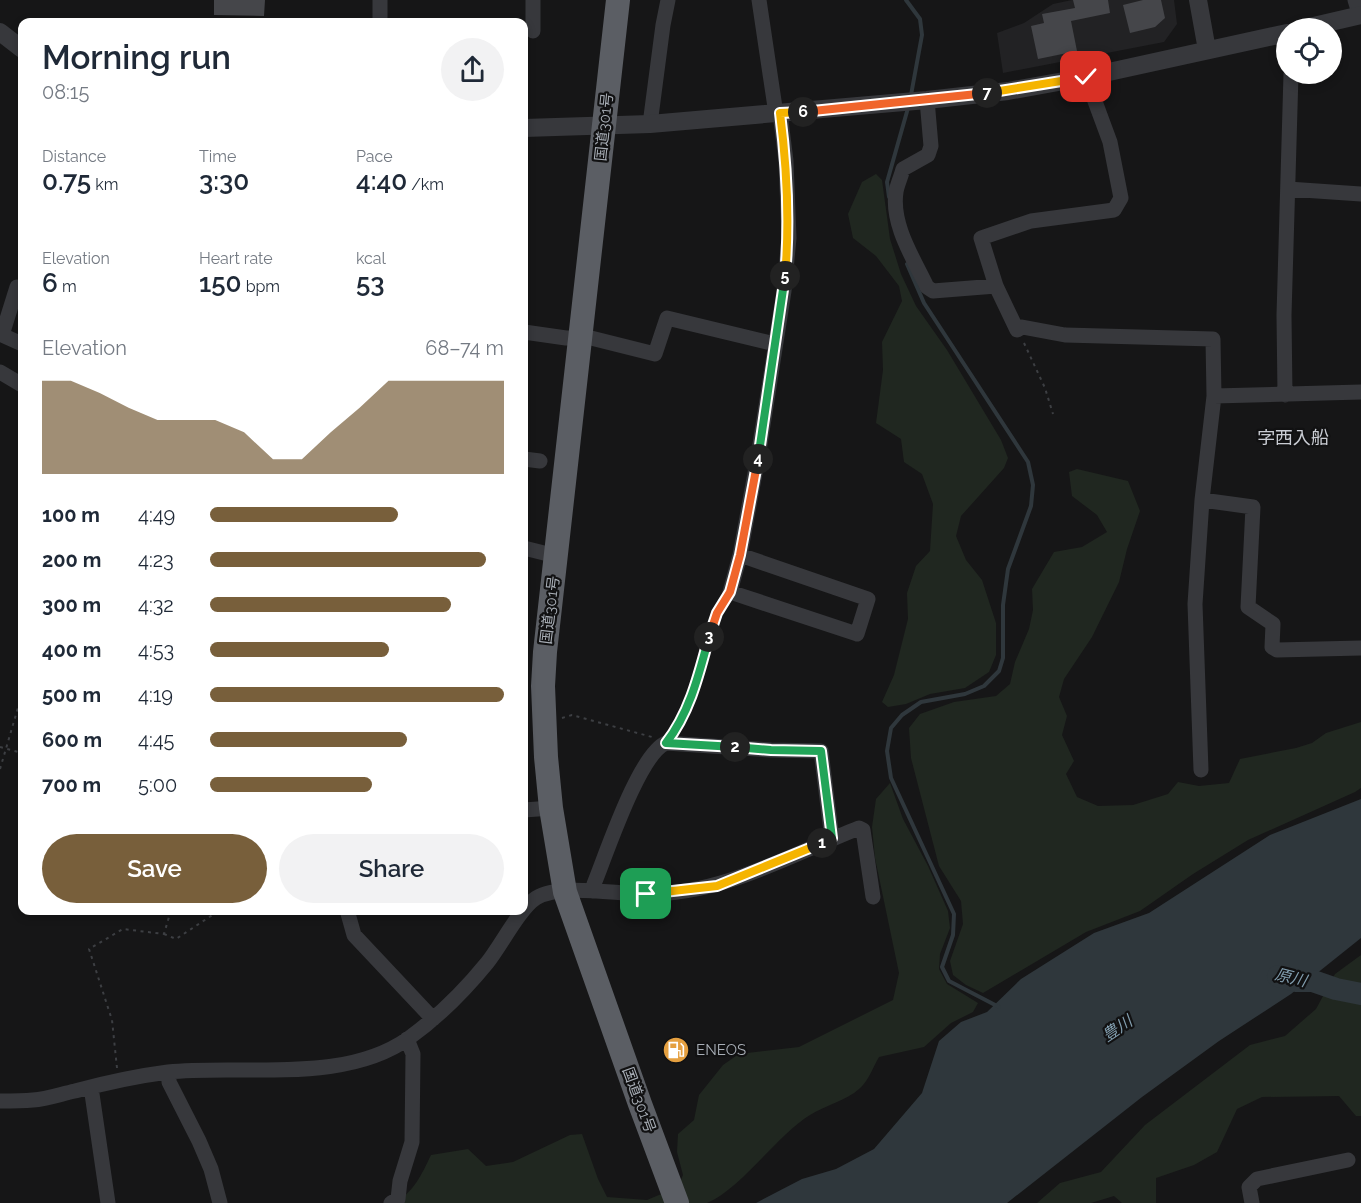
<!DOCTYPE html>
<html lang="en">
<head>
<meta charset="utf-8">
<style>
  :root { --surface:#fff; --page:#f2f2f3; --text:#1f2937; --muted:#747a83; --accent:#785f3b }
  body { margin:0; font-family:Raleway,"Noto Sans JP",sans-serif; background:var(--page); color:var(--text); height:100vh; display:flex; flex-direction:column; font-size:22px; white-space:nowrap }
  * { box-sizing:border-box; margin:0 }
  p { font-size:20px; color:var(--muted) }
  .icon { flex:none; width:33px; height:33px; fill:none; stroke:currentColor; stroke-width:2; stroke-linecap:round; stroke-linejoin:round }
  .map { position:relative; flex:1; overflow:hidden }
  .side { position:absolute; left:18px; top:18px; width:510px; height:897px; display:flex; flex-direction:column; background:var(--surface); border-radius:12px; box-shadow:0 3px 9px #0003 }
  .side>* { flex:none }
  .buttons { position:absolute; left:1276px; top:18px; display:grid; gap:12px }
  .buttons a { display:grid; place-items:center; width:66px; height:66px; border-radius:50%; background:var(--surface); box-shadow:0 3px 9px #0003; font-size:30px }
  .pin { position:absolute; display:grid; place-items:center; width:51px; height:51px; color:#fff; margin:-26px; border-radius:12px; box-shadow:0 3px 9px #0006 }
  .km { position:absolute; width:30px; height:30px; margin:-15px; border-radius:50%; background:#222; color:#fff; font-size:16px; line-height:30px; text-align:center }
  .round { display:grid; place-items:center; flex:none; width:63px; height:63px; border-radius:32px; background:var(--page) }
  .summary { display:flex; align-items:center; justify-content:space-between; height:102px; padding:0 24px }
  h1 { font-size:33px; font-weight:600; line-height:45px }
  .stats { display:grid; grid-template-columns:repeat(3,1fr); gap:9px; height:102px; padding:6px 24px }
  .stats div { display:grid; align-content:center }
  .stats b { font-size:26px; font-weight:600 }
  .stats small { font-size:16px; font-weight:400 }
  .stats p { font-size:16px }
  .chart { height:168px; padding:12px 24px }
  .chart p { display:flex; justify-content:space-between }
  .chart svg { width:100%; height:108px; margin-top:6px; fill:var(--accent); opacity:.7 }
  .button { display:flex; gap:12px; margin-top:auto; padding:12px 24px }
  .button a { flex:1; height:69px; border-radius:36px; background:var(--accent); color:#fff; font-size:24px; font-weight:600; line-height:69px; text-align:center }
  .button a+a { background:var(--page); color:var(--text) }
  ul { padding:0 24px; list-style:none; font-size:20px }
  li { display:grid; grid-template-columns:96px 72px 1fr; align-items:center; height:45px }
  li i { height:15px; border-radius:8px; background:var(--accent) }
  .map>svg:first-child { display:block }
</style>
</head>
<body>
<div class="map">
<svg width="1361" height="1203" viewBox="0 0 1361 1203">
  <rect width="100%" height="100%" fill="#161617"/>
  <path fill="#222224" d="M1072 0H1174L1177 24 1164 42 1003 73 997 33 1024 23 1053 4Z"/>
  <path fill="#202720" d="M876 174 882 180 890 239 901 274 916 306 947 350 1001 440 1008 458 1004 468 961 516 956 536 966 560 982 580 996 623V655L989 672 965 688 930 694 906 704 888 707 882 702 894 675 908 619 907 593 916 566 930 551 933 504 922 474 904 462 901 439 876 423 883 370 882 342 902 301 899 286 876 256 853 238 848 214 862 182Z
    M1077 469 1128 481 1140 511 1127 549 1119 582 1092 637 1064 679 1059 697 1067 716 1062 735 1074 761 1066 774 1077 797 1098 806 1133 805 1168 794 1178 782 1199 786 1229 783 1240 759 1296 748 1312 743 1326 733 1361 722V788L1355 792 1248 840 1193 874 1140 911 1086 932 983 993 966 985 953 975 950 961 963 924 961 901 939 866 911 758 909 728 920 714 954 702 996 696 1010 684 1015 662 1029 629 1033 610 1032 589 1054 552 1082 547 1107 532 1097 515 1072 496 1069 472Z
    M890 783 903 819 928 866 948 911 950 928 940 954 939 969 947 984 978 1003 973 1012 951 1023 924 1047 879 1057C873 1067 868 1082 859 1089 847 1100 824 1106 810 1115 775 1137 742 1188 707 1203H396C415 1189 421 1176 431 1155L468 1149 486 1166 513 1162 570 1135 582 1134 598 1179 607 1197 647 1200 678 1187 683 1175 677 1152 678 1134 694 1120 699 1095 723 1065 739 1054 799 1047 893 1000 899 973 875 858 872 827 876 799Z
    M1361 955V1116H1356L1339 1096 1262 1097 1237 1109 1217 1152 1194 1165 1156 1178V1203H1122L1114 1196 1091 1203H1037L1060 1183 1101 1172 1145 1125 1250 1045 1285 1036 1316 1009 1335 974Z"/>
  <path fill="#2f373c" d="M1361 799V938L1291 994 1219 1041 1142 1097 1007 1203H756L802 1179 836 1169 874 1149 922 1093 939 1041 961 1022 987 1012 1021 979 1094 933 1149 913 1270 835Z"/>
  <g fill="none" stroke-linecap="round" stroke-linejoin="round">
    <path stroke="#2f373c" stroke-width="4" d="M906 0 920 19 922 35 911 95
      M889 197 887 182 908 108
      M907 264 924 303 1028 462 1033 485 1031 506 1008 569 1003 605V658L999 671 984 686 965 694 921 702 902 715 891 728 887 751 891 778 954 914 953 935 942 967 949 981 999 1007"/>
    <path stroke="#2f373c" stroke-width="22" d="M1278 976 1297 981H1313L1336 989 1361 994"/>
  </g>
  <path fill="#45464a" d="M214 0H265L264 16 214 15Z
    M1073 0H1108L1110 13 1071 21 1077 51 1038 59 1031 26 1044 23 1042 14 1075 8Z
    M1143 0H1161L1165 18 1155 27 1130 33 1123 5Z"/>
  <g fill="none" stroke-linecap="round" stroke-linejoin="round">
    <path stroke="#3d3f43" stroke-width="2" stroke-dasharray="3 4.5" stroke-linecap="butt" d="M1024 343 1045 388 1053 414
      M562 718 572 715 652 737
      M675 731 697 679 718 613 724 603
      M0 747 22 753
      M0 769 22 694
      M164 934 176 939 220 910
      M117 1068 112 1020 89 949 123 929 164 934 171 910"/>
    <path stroke="#37383c" stroke-width="15" d="M380 0V22
      M533 0V31
      M759 0 776 114
      M1355 0 1360 16
      M1086 77 1110 142 1121 198 1114 210 1031 221 981 238 996 286 1017 330 1022 327 1065 335 1213 339 1214 396
      M927 100 931 146 928 155 903 169C901 177 897 185 896 192 891 225 914 259 927 287L933 291 996 286
      M650 124 663 25 668 0
      M1288 189 1361 194
      M17 287 2 335 22 344
      M524 332 566 338H591L655 354 667 318 775 344
      M0 372 22 385
      M1285 395 1284 315 1291 74
      M524 459 540 461
      M1202 500 1253 507 1248 607 1273 624 1272 647 1277 650 1361 648
      M524 548 556 556
      M740 555 868 599 857 634 730 592 740 555 758 457 784 291 789 238 786 161 780 113
      M1201 770 1195 604 1202 500 1214 396 1361 392
      M524 810 551 808
      M593 891 594 884C606 855 639 754 666 743L771 750 821 751 832 839
      M347 910 354 935 433 1019
      M169 1072V1082L199 1141 211 1169 220 1203
      M91 1087 108 1203
      M0 1101C11 1101 22 1101 33 1100 47 1099 61 1094 75 1091 105 1083 137 1076 168 1072 244 1064 343 1085 409 1038 438 1017 465 990 487 963 501 946 519 909 536 898 560 883 615 894 643 894 720 896 790 855 859 828L863 830 873 897
      M391 1203 398 1199 400 1181 412 1142 413 1054 407 1039
      M1252 1203 1249 1187 1257 1179 1348 1160"/>
    <path stroke="#37383c" stroke-width="18" d="M1198 0 1207 50
      M1305 28 1361 15
      M0 32 22 49
      M524 128 650 124 927 100 1008 91 1086 77 1287 33"/>
    <path stroke="#5b5e64" stroke-width="24" d="M618 0 545 652 543 686 546 757 551 808 565 892 640 1104 677 1203"/>
  </g>
  <g fill="none" stroke-linecap="round" stroke-linejoin="round">
    <defs>
      <path id="split-1" d="M646 894 717 886 822 843"/>
      <path id="split-2" d="M735 747 771 750 821 751 832 838 822 843"/>
      <path id="split-3" d="M709 637C699 674 690 712 666 743L735 747"/>
      <path id="split-4" d="M709 637 717 613 730 592 740 555 758 459"/>
      <path id="split-5" d="M758 459 785 276"/>
      <path id="split-6" d="M785 276C790 221 787 168 780 113L803 112"/>
      <path id="split-7" d="M803 112 987 93"/>
      <path id="split-8" d="M987 93 1086 77"/>
    </defs>
    <use href="#split-1" stroke="#fff" stroke-width="12"/>
    <use href="#split-2" stroke="#fff" stroke-width="12"/>
    <use href="#split-3" stroke="#fff" stroke-width="12"/>
    <use href="#split-4" stroke="#fff" stroke-width="12"/>
    <use href="#split-5" stroke="#fff" stroke-width="12"/>
    <use href="#split-6" stroke="#fff" stroke-width="12"/>
    <use href="#split-7" stroke="#fff" stroke-width="12"/>
    <use href="#split-8" stroke="#fff" stroke-width="12"/>
    <use href="#split-1" stroke="#f5b400" stroke-width="8"/>
    <use href="#split-2" stroke="#22a559" stroke-width="8"/>
    <use href="#split-3" stroke="#22a559" stroke-width="8"/>
    <use href="#split-4" stroke="#f0652b" stroke-width="8"/>
    <use href="#split-5" stroke="#22a559" stroke-width="8"/>
    <use href="#split-6" stroke="#f5b400" stroke-width="8"/>
    <use href="#split-7" stroke="#f0652b" stroke-width="8"/>
    <use href="#split-8" stroke="#f5b400" stroke-width="8"/>
  </g>
  <defs>
    <symbol id="fuel-disc" viewBox="-11 -11 22 22"><circle r="9.5" fill="#e5a040" stroke="#111112"/><path d="M-5.5-6h7V0h2V4h1.3V-2.5L3-4.5l.8-.8L6-3V5H2.5V1h-1V6h-7ZM-4.2-4.7v3.2H.2V-4.7Z" fill="#fff"/></symbol>
  </defs>
  <g fill-rule="evenodd">
    <use href="#fuel-disc" x="661" y="1035" width="30" height="30"/>
  </g>
  <g text-anchor="middle" stroke-width="4.5" stroke-linejoin="round" paint-order="stroke">
    <g font-size="15" fill="#a8aeb6" stroke="#111112">
      <text transform="translate(604 127) rotate(-84)" y="5">国道301号</text>
      <text transform="translate(550 610) rotate(-83)" y="5">国道301号</text>
      <text transform="translate(639 1100) rotate(70)" y="5">国道301号</text>
    </g>
    <g font-size="15" fill="#a8aeb6" stroke="#111112" text-anchor="start">
      <text x="696" y="1055">ENEOS</text>
    </g>
    <g font-size="16" font-style="italic" fill="#829eaf" stroke="#111112">
      <text transform="translate(1291 977) rotate(14)" y="6">原川</text>
      <text transform="translate(1117 1028) rotate(-34)" y="6">豊川</text>
    </g>
    <g font-size="18" fill="#c9ccd3" stroke="#111112">
      <text x="1293" y="444">字西入船</text>
    </g>
  </g>
</svg>
<div class="buttons">
<a><svg class="icon" aria-label="locate" viewBox="0 0 24 24"><circle cx="12" cy="12" r="6"/><path d="M12 2v4M12 18v4M2 12h4M18 12h4"/></svg></a>
</div>
<div class="pin" style="left:646px;top:894px;background:#1e9e55"><svg class="icon" aria-label="arrive" viewBox="0 0 24 24"><path d="M6 21V4h12l-3 4 3 4H6"/></svg></div>
<div class="pin" style="left:1086px;top:77px;background:#d93025"><svg class="icon" aria-label="check" viewBox="0 0 24 24"><path d="M5 12l5 5 9-10"/></svg></div>
<b class="km" style="left:822px;top:843px">1</b>
<b class="km" style="left:735px;top:747px">2</b>
<b class="km" style="left:709px;top:637px">3</b>
<b class="km" style="left:758px;top:459px">4</b>
<b class="km" style="left:785px;top:276px">5</b>
<b class="km" style="left:803px;top:112px">6</b>
<b class="km" style="left:987px;top:93px">7</b>
<section class="side">
<div class="summary"><div><h1>Morning run</h1><p>08:15</p></div><a class="round"><svg class="icon" aria-label="share" viewBox="0 0 24 24"><path d="M12 15V3M7 8l5-5 5 5M5 13v7h14v-7"/></svg></a></div>
<div class="stats">
<div><p>Distance</p><b>0.75<small> km</small></b></div>
<div><p>Time</p><b>3:30</b></div>
<div><p>Pace</p><b>4:40<small> /km</small></b></div>
</div>
<div class="stats">
<div><p>Elevation</p><b>6<small> m</small></b></div>
<div><p>Heart rate</p><b>150<small> bpm</small></b></div>
<div><p>kcal</p><b>53</b></div>
</div>
<div class="chart"><p><span>Elevation</span>68–74 m</p>
<svg viewBox="0 0 160 44" preserveAspectRatio="none"><path d="M0 44V6L10 6L20 11L30 17L40 22L50 22L60 22L70 27L80 38L90 38L100 27L110 17L120 6L130 6L140 6L150 6L160 6V44z"/></svg>
</div>
<ul>
<li><b>100 m</b>4:49<i style="width:64%"></i></li>
<li><b>200 m</b>4:23<i style="width:94%"></i></li>
<li><b>300 m</b>4:32<i style="width:82%"></i></li>
<li><b>400 m</b>4:53<i style="width:61%"></i></li>
<li><b>500 m</b>4:19<i style="width:100%"></i></li>
<li><b>600 m</b>4:45<i style="width:67%"></i></li>
<li><b>700 m</b>5:00<i style="width:55%"></i></li>
</ul>
<div class="button"><a>Save</a><a>Share</a></div>
</section>
</div>
</body>
</html>
